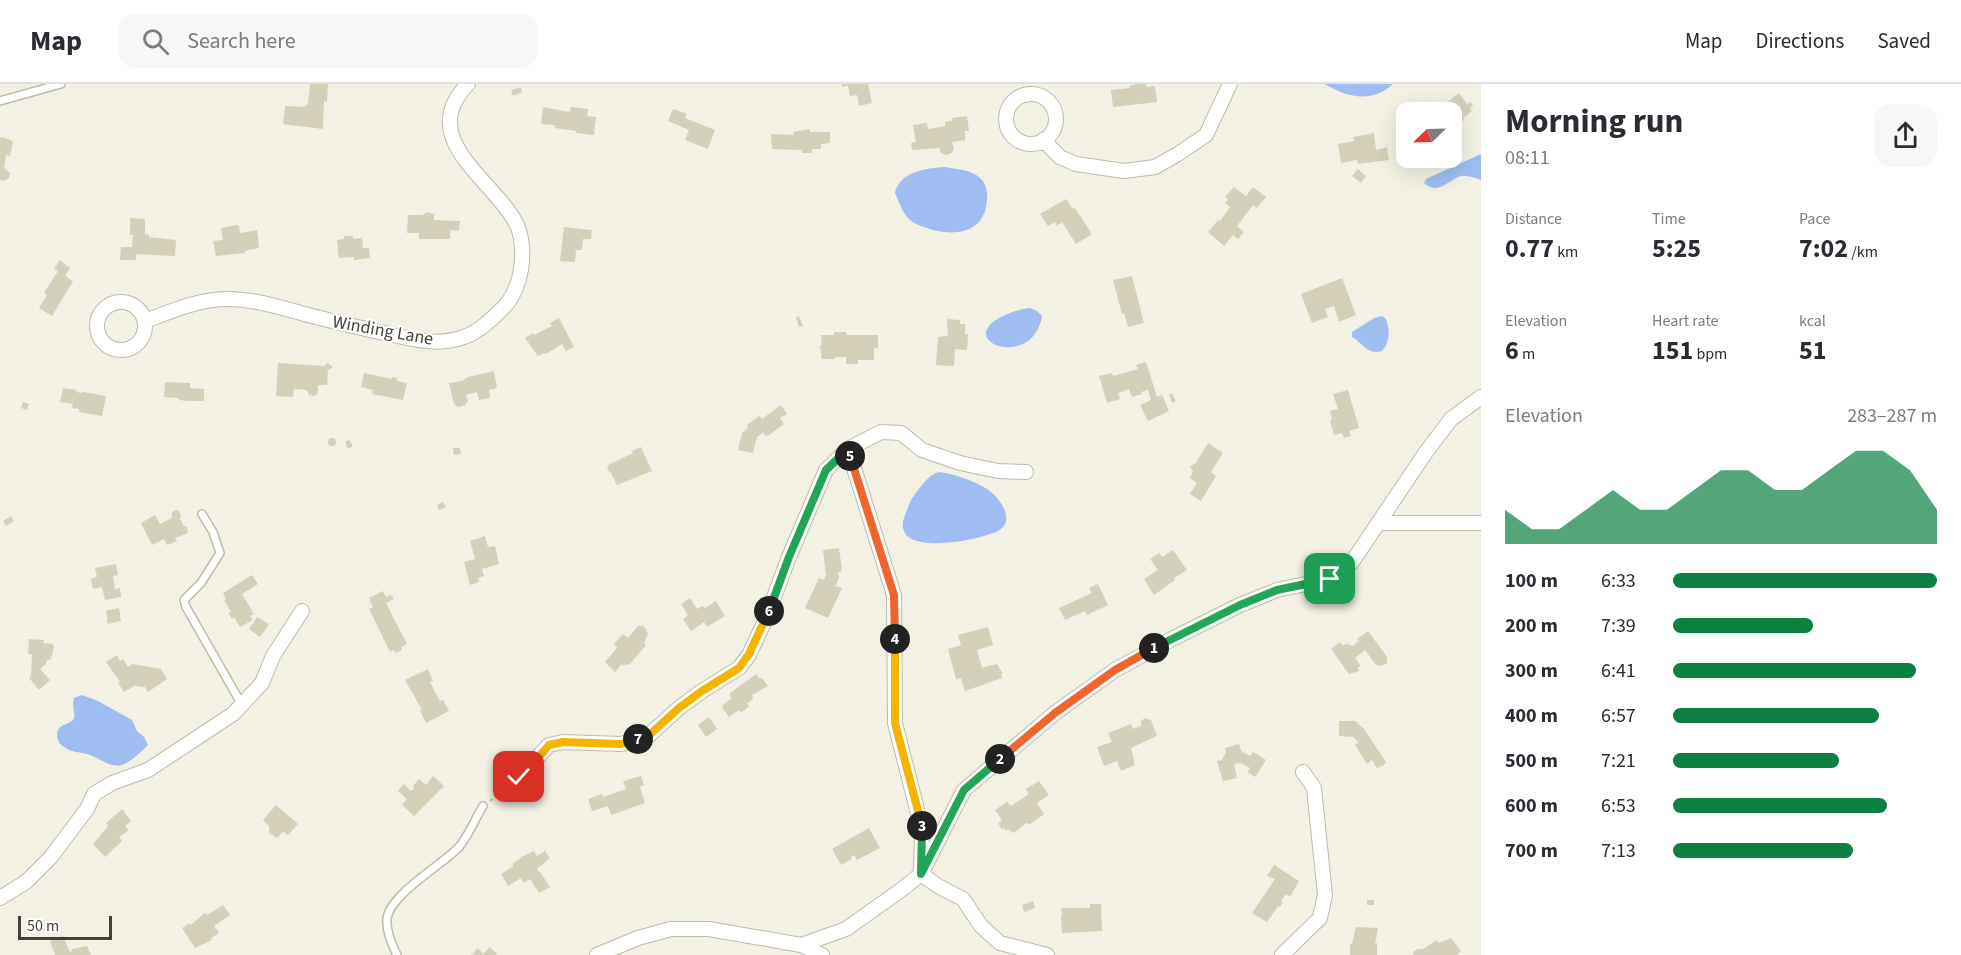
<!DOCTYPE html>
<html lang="en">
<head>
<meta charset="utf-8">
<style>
  :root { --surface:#fff; --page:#f7f7f7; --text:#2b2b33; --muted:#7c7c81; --line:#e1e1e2; --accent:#0b8043 }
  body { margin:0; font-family:"Source Sans 3",sans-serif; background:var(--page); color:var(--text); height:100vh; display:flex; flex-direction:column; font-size:22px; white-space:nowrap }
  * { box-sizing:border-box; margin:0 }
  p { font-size:20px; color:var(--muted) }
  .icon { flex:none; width:33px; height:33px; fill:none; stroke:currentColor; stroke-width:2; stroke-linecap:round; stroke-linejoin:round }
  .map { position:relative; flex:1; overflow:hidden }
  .side { display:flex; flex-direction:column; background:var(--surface); width:480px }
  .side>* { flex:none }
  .needle { width:39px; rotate:247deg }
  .buttons { position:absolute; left:1396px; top:18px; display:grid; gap:12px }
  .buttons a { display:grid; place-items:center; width:66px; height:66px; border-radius:12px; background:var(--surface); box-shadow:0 6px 24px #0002; font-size:30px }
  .scale { position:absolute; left:18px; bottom:15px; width:94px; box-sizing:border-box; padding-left:6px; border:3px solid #444234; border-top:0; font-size:16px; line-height:21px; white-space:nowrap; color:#444234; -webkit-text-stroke:4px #fff; paint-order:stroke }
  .pin { position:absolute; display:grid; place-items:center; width:51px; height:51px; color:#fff; margin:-26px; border-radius:12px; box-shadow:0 3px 9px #0006 }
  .km { position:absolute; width:30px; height:30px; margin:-15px; border-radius:50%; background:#222; color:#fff; font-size:16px; line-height:30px; text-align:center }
  .round { display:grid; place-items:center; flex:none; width:63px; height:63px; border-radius:18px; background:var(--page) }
  .overview { display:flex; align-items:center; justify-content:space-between; height:102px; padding:0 24px }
  h1 { font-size:33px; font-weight:700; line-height:45px }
  .metrics { display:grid; grid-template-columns:repeat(3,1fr); gap:9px; height:102px; padding:6px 24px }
  .metrics div { display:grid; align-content:center }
  .metrics b { font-size:26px; font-weight:700 }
  .metrics small { font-size:16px; font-weight:400 }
  .metrics p { font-size:16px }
  .chart { height:168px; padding:12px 24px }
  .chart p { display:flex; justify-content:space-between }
  .chart svg { width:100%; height:108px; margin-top:6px; fill:var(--accent); opacity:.7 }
  ul { padding:0 24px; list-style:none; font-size:20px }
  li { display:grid; grid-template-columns:96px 72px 1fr; align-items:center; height:45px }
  li i { height:15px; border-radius:8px; background:var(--accent) }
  header { display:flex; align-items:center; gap:36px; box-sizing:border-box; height:84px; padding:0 30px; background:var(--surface); border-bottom:2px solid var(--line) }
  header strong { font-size:28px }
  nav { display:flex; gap:33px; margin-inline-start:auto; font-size:21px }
  .search { width:420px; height:54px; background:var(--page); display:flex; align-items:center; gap:15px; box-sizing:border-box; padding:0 21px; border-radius:18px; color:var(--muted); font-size:22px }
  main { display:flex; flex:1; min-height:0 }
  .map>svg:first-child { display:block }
</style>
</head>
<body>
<header>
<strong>Map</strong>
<div class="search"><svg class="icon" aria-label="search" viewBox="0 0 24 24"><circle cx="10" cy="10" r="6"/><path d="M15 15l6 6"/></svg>Search here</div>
<nav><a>Map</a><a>Directions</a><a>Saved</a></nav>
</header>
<main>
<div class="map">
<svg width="1481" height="871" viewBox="0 0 1481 871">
  <rect width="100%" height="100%" fill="#f2f1e4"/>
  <path fill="#9fbdf0" d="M1325 0H1393C1373 19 1347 14 1325 0Z
    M1481 70V96C1475 94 1468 91 1461 92 1448 96 1438 112 1424 99L1426 95Z
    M945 83C956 85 972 86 980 94 986 99 988 108 987 115 986 146 960 153 933 146 925 143 914 141 908 134 902 128 899 117 895 109 899 88 926 84 945 83Z
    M1030 224 1037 227 1042 232C1033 286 956 259 999 234 1009 229 1019 225 1030 224Z
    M1382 232 1386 235C1390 246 1390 258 1382 267 1368 272 1363 259 1352 253V248L1374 234Z
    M938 388C952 389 978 398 990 407 1000 415 1014 434 1001 445 996 449 989 450 984 452 964 458 889 472 905 431 908 424 910 416 915 410 922 401 928 392 938 388Z
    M82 611 98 617 132 636 137 647 144 653 148 661C142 667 131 678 122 681 109 684 99 673 87 670 79 668 71 668 64 663 60 661 58 656 57 652 57 640 66 642 73 636 77 632 71 622 74 614Z"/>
  <path fill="#d4d0ba" d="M310 0H328L327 18 324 17 323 45 283 40 285 22 304 23 308 20Z
    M841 0H868L872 19 859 22 857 11 850 12 848 2 842 3Z
    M1137 0H1146L1147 3 1155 2 1157 18 1113 23 1111 6 1130 4 1129 2Z
    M521 3 522 8 513 12 511 6Z
    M1459 9 1467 20 1471 18 1473 22 1470 24 1472 27 1463 34 1464 36 1459 40 1458 38 1452 42V28H1422L1423 21 1434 23V24L1440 20 1441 23Z
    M543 23 569 28V30L571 23 588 25 587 32 596 33 594 51 576 49V47L555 44V41L541 40Z
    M673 25 687 30 685 34 715 46 708 65 685 56 689 46 668 37Z
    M967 32 969 47H965V56L952 58 954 66 950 70 945 71 940 68V64L912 66 911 59 916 58 913 41 927 39 928 45 945 42V38L952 37V34Z
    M810 45V48H830V59L821 60V65H812V69H802V66L772 65 771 50 794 51 793 48Z
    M1374 49 1376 66 1387 63 1389 76 1358 80 1357 76 1341 79 1338 60 1354 57 1353 53Z
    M2 53 13 57 10 72 6 71 4 84 10 89 9 94 4 97 0 96V54Z
    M1358 85 1366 92 1361 99 1352 92Z
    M1234 103 1246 112 1253 103 1266 113 1257 124 1253 121 1237 142 1244 148 1238 155 1233 151 1224 162 1208 148 1218 136 1220 137 1230 123 1225 119 1228 115 1225 113Z
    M1066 115 1073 125 1075 124 1092 150 1076 160 1062 138 1057 142 1055 138 1048 142 1040 130Z
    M427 128 434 130V136L460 137 459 147 450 146V155H419V149H407L408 131H423Z
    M130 134 145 135V150L149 151V153L176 156 175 172 136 170V176H120L121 163H132L133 151H130Z
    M236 141 239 142 240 149 257 146 259 164 245 167V169L216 172 213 157 223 156 221 144Z
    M564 143 592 146 591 155H583L582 166H576L575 178 560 177Z
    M344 152H353V155L362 154 363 164H369L370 174 354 176V173L339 174 337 156 344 155Z
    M60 176 70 184 65 192 73 197 52 232 39 224 47 211 44 209 58 187 54 185Z
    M1132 192 1144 239 1128 243 1124 229 1122 230 1113 196Z
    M1342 194 1356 231 1339 238 1334 222 1325 225 1328 233 1312 239 1301 210Z
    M799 232 803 242 799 243 796 233Z
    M559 234 574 263 566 267 562 260 546 270 545 269 538 272 525 254 533 249 534 251 552 242 550 239Z
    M947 235 960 236V240H965V250H968L967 266 955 265 954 282 936 281 938 253 948 252Z
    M834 248H846L847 251H878V264H874V276H858V280H846V273H835V275H822L820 261H822L821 251H834Z
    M1146 278 1157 313 1162 311 1169 327 1148 337 1140 321 1151 316 1148 306 1141 308 1142 310 1132 313 1129 305 1118 309 1120 315 1107 319 1099 292 1112 289 1113 292 1138 285 1136 281Z
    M278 279 325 282 327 279 332 282V284L328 286 327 301H318V309L315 312 309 311 307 306 294 305 293 313 276 312Z
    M494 287 497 304 489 306 490 314 479 316 477 308 466 311 468 317 465 321 458 323 454 320 449 299 462 297 468 293Z
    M364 289 391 295 392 293 397 294V297L407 299 403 316 372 310 373 306 361 303Z
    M165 298 190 299V304L204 305V317H188L179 316V314L164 313Z
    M63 304 77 306 76 308 82 309 83 308 106 312 102 332 79 328V325L72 324 73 320 60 318Z
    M1348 306 1359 344 1349 347 1351 352 1344 354 1342 349 1334 351 1330 336 1332 335 1330 327 1338 325 1333 310Z
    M1172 309 1176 317 1172 319 1169 311Z
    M23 318 29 320 27 326 21 324Z
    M781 321 787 330 780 334 784 340 769 351 766 352 763 349 757 353 753 369 738 366 742 349 748 344 747 341 759 332 762 335Z
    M328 358a4 4 0 1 1 8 0a4 4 0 1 1-8 0Z
    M349 356 353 362 348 365 345 358Z
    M1208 359 1223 369 1211 388 1216 392 1201 417 1190 410 1197 399 1190 394 1193 387 1190 383 1195 379 1197 382 1195 380Z
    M641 363 652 387 617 401 610 387 609 388 607 384 609 383 608 381 633 369 632 367Z
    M453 364H460L461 370 454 371Z
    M443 418 446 423 439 426 437 421Z
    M176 426 179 427 181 431 180 435 184 442 187 443 188 449 175 454 177 457 167 461 164 455 152 461 141 439 155 431 160 440 172 434V428Z
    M11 432 14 437 6 442 3 437Z
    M485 452 488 463 495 462 499 480 482 485 484 492 478 494 479 498 470 501 464 478 475 475 470 457Z
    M839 464 842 487 838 488 839 494 835 502 842 504 828 534 805 524 819 494 824 496 826 491 823 466Z
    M1173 466 1187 486 1174 494 1175 496 1154 511 1144 495 1158 486 1150 475 1159 469 1162 473Z
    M116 480 118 491 113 492 115 505 120 504 121 513 105 516 102 503 93 505 91 495 97 493 95 484Z
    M252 491 258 500 242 510 254 530 250 532 253 536 240 543 234 533 232 535 228 529 231 528 224 516 226 515 223 509Z
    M1098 500 1108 521 1087 531 1085 527 1065 536 1059 524 1092 509 1089 504Z
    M383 507 386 513 391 511 394 515 386 519 407 560 401 563 402 566 396 569 394 566 390 568 369 525 373 523 369 514Z
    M690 514 697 525 702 522 705 524 716 517 725 532 707 543 704 538 691 547 683 535 688 531 681 520Z
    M119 524 121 537 108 540 106 527Z
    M257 533 269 540 260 553 249 545Z
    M638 542H643L646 545 648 550 644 559 646 561 630 580 627 581 625 580 624 582 622 580 615 588 605 578 616 565 617 563 614 560 623 550 628 554Z
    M988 543 993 561 977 566 982 584 997 580 1003 590H1001L1002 594 965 607 961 594 956 595 948 565 961 561 958 551Z
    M1368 547 1387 573V579L1382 582 1376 581 1365 566 1355 574 1361 582 1358 583 1359 587 1349 590 1331 565 1340 558 1342 561 1348 560 1352 562 1359 557 1357 555Z
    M29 555 44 556 43 559 53 560 54 562 51 575 46 577V580L40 585 50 596 39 606 29 594 31 592 32 570H28Z
    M117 571 120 577 123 575 128 583 132 580 161 585 167 595 148 608 145 603 136 602V601L124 608 118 599 120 598 106 578Z
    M428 585 433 597 430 598 440 617 443 616 449 627 426 639 420 627 422 626 405 596Z
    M756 590 760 595 762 594 768 602 752 611 753 614 752 616 747 619 749 622 741 629 739 626 729 633 722 623 723 621 732 614 729 610Z
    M709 633 717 645 706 653 698 641Z
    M1145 634 1151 636 1157 652 1131 664 1135 681 1121 687 1117 677 1104 682 1097 663 1112 658 1108 649 1131 640 1133 645 1141 642V637Z
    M1339 637H1355L1364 645 1386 678 1384 681 1377 684 1372 676 1367 680 1355 661 1358 659 1354 653 1339 652Z
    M1239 660 1241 667 1250 672 1253 668 1266 676 1255 693 1247 688 1250 684 1241 679 1234 680 1237 694 1223 697 1217 677 1222 676 1226 668 1225 664Z
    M433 692 444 702 414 732 402 721 407 715 398 707 404 700 411 707 414 704 413 702 419 695 426 701Z
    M641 692 644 701 640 703 645 719 611 731 608 722 592 727 588 715 602 710 603 713 626 705 623 697Z
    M1039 697 1049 711 1037 719 1044 730 1030 740 1026 739 1014 749 1008 745 1006 747 1004 744 1002 745 999 741V738L1002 736 995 726 1007 718 1011 722 1029 710 1026 705Z
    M276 721 298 740 288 751 283 748 277 754 269 749V742L263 736Z
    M122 725 131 737 125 742 129 746 119 753 122 757 105 773 93 760 108 742 106 739Z
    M869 744 880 764 857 776 854 771 851 773 852 775 841 781 832 765Z
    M534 767 537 772 545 767 550 774 537 785 539 788H540L550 803 539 809 530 795 524 799 521 794 508 802 501 790 514 782 512 780 521 774V773Z
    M1274 781 1299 797 1291 811 1289 812 1286 810 1281 817 1283 818 1280 823 1278 822 1267 838 1252 829 1275 795 1267 792Z
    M1367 816H1374V821H1367Z
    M1033 817 1035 824 1024 828 1022 821Z
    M1090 820H1101L1102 847 1062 849 1061 831 1063 829H1062L1061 826 1063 824H1090Z
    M223 821 230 831 214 842 219 849 211 854 212 856 195 864 182 844 190 839 191 841 205 829 207 831Z
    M1356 843 1378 844 1375 859H1377V871H1350V860H1352Z
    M63 852 70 868 72 867V865L87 862 91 871H55L50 857Z
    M1451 854 1461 867 1457 871H1413L1414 867 1418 865H1423L1437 856 1439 859Z
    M490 863 498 871H471L478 864 483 870Z"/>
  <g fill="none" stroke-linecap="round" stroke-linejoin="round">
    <defs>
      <path id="service" d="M0 17 61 0
        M202 430 213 448 220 469 201 499 184 516 186 523 242 621
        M397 871C392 860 386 848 387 835 389 811 442 781 459 763 469 751 475 735 483 722"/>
      <path id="minor" d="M1006 35a25 25 0 1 1 50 0a25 25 0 1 1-50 0Z
        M1043 56 1060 73 1076 80 1124 87 1155 83 1178 70 1206 51 1230 0
        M97 242a24 24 0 1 1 48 0a24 24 0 1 1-48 0Z
        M145 237C172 227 199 215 228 215 255 215 282 224 308 231 336 238 364 245 393 251 416 256 440 262 464 253 479 248 493 234 504 223 513 214 519 198 521 186 523 172 523 155 517 141 495 96 414 55 468 0
        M1378 439H1481
        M537 674 549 661 563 658 621 660 647 653 679 624 702 607 739 584 749 571 765 537 789 473 826 386 848 365
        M921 788 922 745 895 639 894 511 848 365 881 348 901 349 922 366 960 379 998 387 1026 388
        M921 790 938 802 963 815 981 842 1000 859 1047 871
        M0 814 26 798 51 773 87 725 94 710 112 699 148 686 233 630 262 599 273 572 302 527
        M801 861 822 871
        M597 871 638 854 671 845H709L801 861 846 845 901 806 921 790 964 706 1055 629 1115 586 1172 555 1240 521 1277 506 1330 495 1352 478 1426 368 1451 335 1481 313
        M1282 871 1320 834 1325 811 1314 704 1303 688"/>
    </defs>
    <use href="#service" stroke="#bebba7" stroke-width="10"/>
    <use href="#minor" stroke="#bebba7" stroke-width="16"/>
    <path stroke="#bfbb98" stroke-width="2" stroke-dasharray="3 3" stroke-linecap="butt" d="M490 717 530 684"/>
    <use href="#service" stroke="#fff" stroke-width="7"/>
    <use href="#minor" stroke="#fff" stroke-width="14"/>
  </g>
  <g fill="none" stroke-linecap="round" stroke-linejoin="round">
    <defs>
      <path id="split-1" d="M1154 564 1240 521 1277 506 1330 495"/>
      <path id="split-2" d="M1000 675 1055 629 1115 586 1154 564"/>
      <path id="split-3" d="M922 742 921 790 964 706 1000 675"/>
      <path id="split-4" d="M895 555V639L922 742"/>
      <path id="split-5" d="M850 372 894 511 895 555"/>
      <path id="split-6" d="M769 527 789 473 826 386 848 365 850 372"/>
      <path id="split-7" d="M638 655 647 653 679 624 702 607 739 584 749 570 769 527"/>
      <path id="split-8" d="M519 693 528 686 549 661 563 658 621 660 638 655"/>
    </defs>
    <use href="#split-1" stroke="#fff" stroke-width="12"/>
    <use href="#split-2" stroke="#fff" stroke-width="12"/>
    <use href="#split-3" stroke="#fff" stroke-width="12"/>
    <use href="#split-4" stroke="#fff" stroke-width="12"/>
    <use href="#split-5" stroke="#fff" stroke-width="12"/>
    <use href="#split-6" stroke="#fff" stroke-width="12"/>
    <use href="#split-7" stroke="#fff" stroke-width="12"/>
    <use href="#split-8" stroke="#fff" stroke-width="12"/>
    <use href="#split-1" stroke="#22a559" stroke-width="8"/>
    <use href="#split-2" stroke="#f0652b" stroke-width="8"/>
    <use href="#split-3" stroke="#22a559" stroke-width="8"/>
    <use href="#split-4" stroke="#f5b400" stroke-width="8"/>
    <use href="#split-5" stroke="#f0652b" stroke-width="8"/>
    <use href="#split-6" stroke="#22a559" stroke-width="8"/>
    <use href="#split-7" stroke="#f5b400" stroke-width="8"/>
    <use href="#split-8" stroke="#f5b400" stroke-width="8"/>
  </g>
  <g text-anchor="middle" stroke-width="4.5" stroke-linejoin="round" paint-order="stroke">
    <g font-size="18" fill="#444234" stroke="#fff">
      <text transform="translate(383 246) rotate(10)" y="6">Winding Lane</text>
    </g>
  </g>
</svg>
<div class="buttons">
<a><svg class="needle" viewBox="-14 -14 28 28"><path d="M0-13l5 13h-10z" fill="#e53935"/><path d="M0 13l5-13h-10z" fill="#7c7c81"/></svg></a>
</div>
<div class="scale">50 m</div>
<div class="pin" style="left:1330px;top:495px;background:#1e9e55"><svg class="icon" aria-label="arrive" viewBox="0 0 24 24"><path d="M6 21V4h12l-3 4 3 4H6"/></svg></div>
<div class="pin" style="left:519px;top:693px;background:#d93025"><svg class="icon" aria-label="check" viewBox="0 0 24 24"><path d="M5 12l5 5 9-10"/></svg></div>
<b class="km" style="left:1154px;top:564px">1</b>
<b class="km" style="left:1000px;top:675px">2</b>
<b class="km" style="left:922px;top:742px">3</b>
<b class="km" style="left:895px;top:555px">4</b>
<b class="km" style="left:850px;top:372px">5</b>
<b class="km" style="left:769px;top:527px">6</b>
<b class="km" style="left:638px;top:655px">7</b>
</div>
<section class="side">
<div class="overview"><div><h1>Morning run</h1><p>08:11</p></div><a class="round"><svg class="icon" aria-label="share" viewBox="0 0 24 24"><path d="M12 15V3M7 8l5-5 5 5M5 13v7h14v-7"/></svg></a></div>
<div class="metrics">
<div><p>Distance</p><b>0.77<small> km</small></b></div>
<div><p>Time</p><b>5:25</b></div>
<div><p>Pace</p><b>7:02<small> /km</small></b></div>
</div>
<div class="metrics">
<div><p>Elevation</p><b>6<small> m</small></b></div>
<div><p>Heart rate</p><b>151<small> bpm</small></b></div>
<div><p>kcal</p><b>51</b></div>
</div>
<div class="chart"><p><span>Elevation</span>283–287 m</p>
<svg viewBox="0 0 160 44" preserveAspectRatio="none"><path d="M0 44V30L10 38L20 38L30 30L40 22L50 30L60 30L70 22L80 14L90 14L100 22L110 22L120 14L130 6L140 6L150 14L160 30V44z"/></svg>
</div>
<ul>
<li><b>100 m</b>6:33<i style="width:100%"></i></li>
<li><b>200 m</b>7:39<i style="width:53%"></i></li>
<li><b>300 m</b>6:41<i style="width:92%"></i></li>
<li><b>400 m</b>6:57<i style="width:78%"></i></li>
<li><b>500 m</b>7:21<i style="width:63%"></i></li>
<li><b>600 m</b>6:53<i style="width:81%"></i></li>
<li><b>700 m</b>7:13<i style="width:68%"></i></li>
</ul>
</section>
</main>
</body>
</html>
